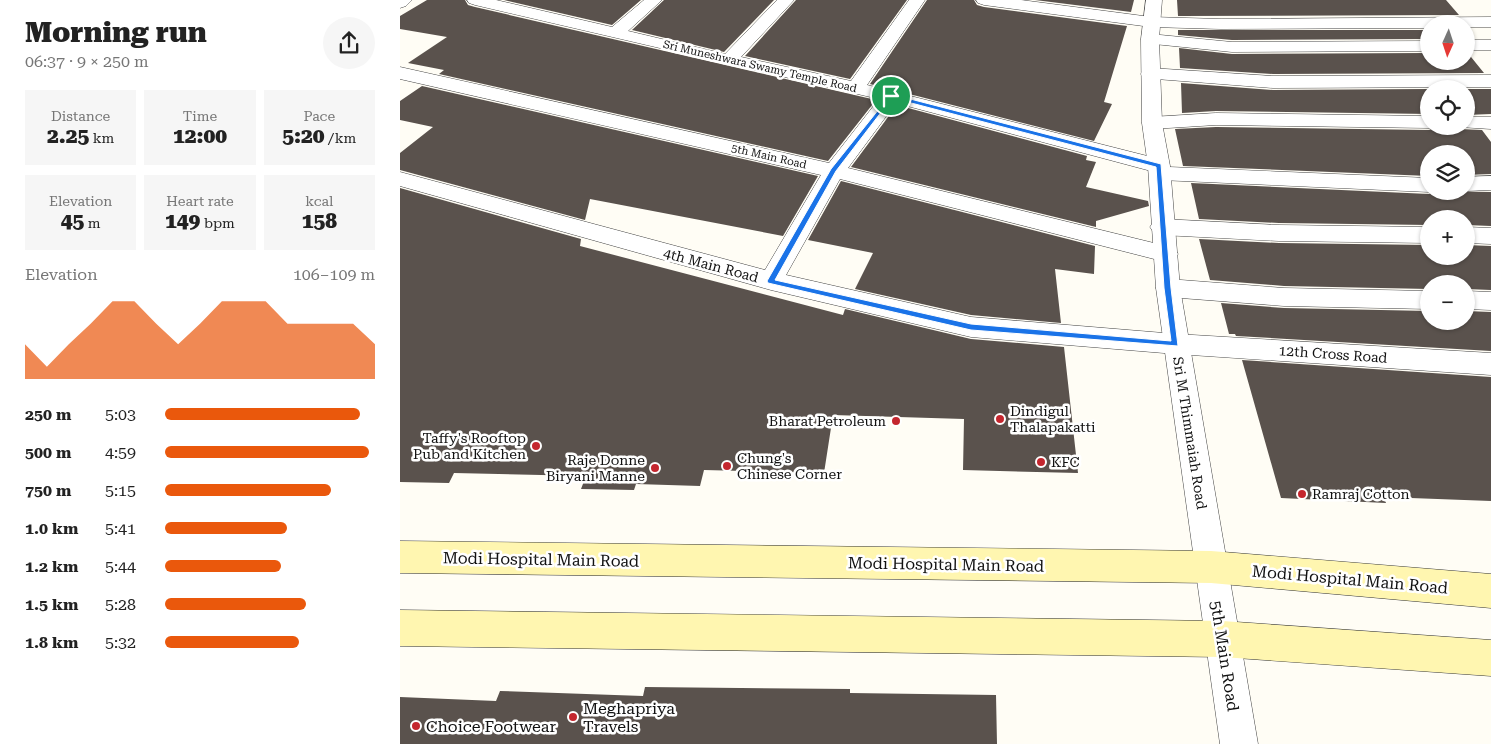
<!DOCTYPE html>
<html lang="en">
<head>
<meta charset="utf-8">
<style>
  :root { --surface:#fff; --page:#f6f6f6; --text:#222; --muted:#767676; --accent:#ea580c }
  body { margin:0; font-family:"Roboto Serif",serif; background:var(--page); color:var(--text); height:100vh; display:flex; flex-direction:column; font-size:19px; white-space:nowrap }
  * { box-sizing:border-box; margin:0 }
  p { font-size:16px; color:var(--muted) }
  .icon { flex:none; width:28px; height:28px; fill:none; stroke:currentColor; stroke-width:2; stroke-linecap:round; stroke-linejoin:round }
  .map { position:relative; flex:1; overflow:hidden }
  .sheet { display:flex; flex-direction:column; background:var(--surface); width:400px }
  .sheet>* { flex:none }
  .needle { width:32px; rotate:183deg }
  .buttons { position:absolute; left:1020px; top:15px; display:grid; gap:10px }
  .buttons a { display:grid; place-items:center; width:55px; height:55px; border-radius:50%; background:var(--surface); box-shadow:0 1px 4px #0004; font-size:25px }
  .pin { position:absolute; display:grid; place-items:center; width:42px; height:42px; color:#fff; margin:-21px; border:2px solid #fff; border-radius:50%; box-shadow:0 1px 5px #0007 }
  .round { display:grid; place-items:center; flex:none; width:52px; height:52px; border-radius:26px; background:var(--page) }
  .overview { display:flex; align-items:center; justify-content:space-between; height:85px; padding:0 25px }
  h1 { font-size:28px; font-weight:800; line-height:38px }
  .metrics { display:grid; grid-template-columns:repeat(3,1fr); gap:8px; height:85px; padding:5px 25px }
  .metrics div { display:grid; align-content:center; border-radius:0px; background:var(--page); text-align:center }
  .metrics b { font-size:21px; font-weight:800 }
  .metrics small { font-size:14px; font-weight:400 }
  .metrics p { font-size:14px }
  .chart { height:140px; padding:10px 25px }
  .chart p { display:flex; justify-content:space-between }
  .chart svg { width:100%; height:90px; margin-top:5px; fill:var(--accent); opacity:.7 }
  ul { padding:0 25px; list-style:none; font-size:16px }
  li { display:grid; grid-template-columns:80px 60px 1fr; align-items:center; height:38px }
  li i { height:12px; border-radius:6px; background:var(--accent) }
  main { display:flex; flex:1; min-height:0 }
  .map>svg:first-child { display:block }
</style>
</head>
<body>
<main>
<section class="sheet">
<div class="overview"><div><h1>Morning run</h1><p>06:37 · 9 × 250 m</p></div><a class="round"><svg class="icon" aria-label="share" viewBox="0 0 24 24"><path d="M12 15V3M7 8l5-5 5 5M5 13v7h14v-7"/></svg></a></div>
<div class="metrics">
<div><p>Distance</p><b>2.25<small> km</small></b></div>
<div><p>Time</p><b>12:00</b></div>
<div><p>Pace</p><b>5:20<small> /km</small></b></div>
</div>
<div class="metrics">
<div><p>Elevation</p><b>45<small> m</small></b></div>
<div><p>Heart rate</p><b>149<small> bpm</small></b></div>
<div><p>kcal</p><b>158</b></div>
</div>
<div class="chart"><p><span>Elevation</span>106–109 m</p>
<svg viewBox="0 0 160 44" preserveAspectRatio="none"><path d="M0 44V27L10 38L20 27L30 17L40 6L50 6L60 17L70 27L80 17L90 6L100 6L110 6L120 17L130 17L140 17L150 17L160 27V44z"/></svg>
</div>
<ul>
<li><b>250 m</b>5:03<i style="width:93%"></i></li>
<li><b>500 m</b>4:59<i style="width:97%"></i></li>
<li><b>750 m</b>5:15<i style="width:79%"></i></li>
<li><b>1.0 km</b>5:41<i style="width:58%"></i></li>
<li><b>1.2 km</b>5:44<i style="width:55%"></i></li>
<li><b>1.5 km</b>5:28<i style="width:67%"></i></li>
<li><b>1.8 km</b>5:32<i style="width:64%"></i></li>
</ul>
</section>
<div class="map">
<svg width="1091" height="744" viewBox="0 0 1091 744">
  <rect width="100%" height="100%" fill="#fffdf5"/>
  <path fill="#5a524d" d="M27 0H65L68 5 75 7 476 100 428 161 39 74 44 70 8 63 47 37 0 29V16Z
    M104 0H241L212 25Z
    M264 0H374L324 52 232 30Z
    M396 0H507L450 79 345 56Z
    M527 0H574L577 5 584 7 727 26 704 102 712 104 694 141 470 84Z
    M635 0H734L731 12Z
    M777 0H1046L1059 15 778 16Z
    M778 30H1029V39L832 40 778 35Z
    M779 48 832 54 1029 53V61H1066L1067 52 1084 73 873 74 780 68Z
    M781 83 873 90 1029 89V114L816 111 782 113Z
    M22 86 418 176 383 236 190 199 185 220 0 170V153L33 127 0 120V101Z
    M1066 89H1091V114L1066 115Z
    M497 105 687 156 686 160 696 162 686 187 748 201 749 206 696 221V227L451 167Z
    M1038 126H1057L1059 129 1082 130 1091 142V174L1066 175V154H1029V176L783 166 775 129 816 127 1029 130Z
    M441 181 695 246 694 274 655 269 661 323 571 315 455 289 473 253 408 240Z
    M791 183 1029 194 1034 191 1091 192V226L1066 225V219H1029V225L879 223 799 219Z
    M0 188 181 239 180 246 443 315 445 309 571 339 664 347 678 473 563 470 564 419 433 415 424 473 304 470 300 486 236 484 234 490 181 489 186 476 54 473 49 483 0 482Z
    M799 239 879 243 1029 245V256H1066V245L1091 246V290L1066 289V284H1029V289L884 286 810 280Z
    M821 303 884 308 1029 311V321H1066V311L1091 312V351L836 336 835 334H829Z
    M842 360 1091 377V501L984 497 986 503 881 498Z
    M245 687 450 689V693L596 695 597 744H0V697L96 701 100 691 243 696Z"/>
  <g fill="none" stroke-linecap="round" stroke-linejoin="round">
    <defs>
      <path id="minor" d="M0 0H12L6 6 0 8Z
        M67 0H96L212 27 244 0H262L228 31 325 54 377 0H394L341 57 451 81 509 0H525L467 85 767 161 769 167 1029 178V191H1032L1029 192 760 180 752 178 749 173 751 171 496 103 448 168 766 246 774 248 778 254 774 260 766 262 440 179 386 275 571 317 776 334 1091 353V375L776 354 571 337 371 290 0 186V172L365 270 421 175 0 79V67L429 163 479 99 75 5 69 3Z
        M576 0H621L751 17 821 19 1091 17V27H1066V24H1029V28L821 29 751 27 584 5 578 3Z
        M750 34 832 42 1029 41V51L832 52 744 43 741 39 744 35Z
        M1066 40H1091V50H1066Z
        M750 68 873 76 1091 75V87L873 88 743 78 741 74 743 70Z
        M816 113 1029 116V126H1036L1029 128 816 125 752 129 745 127 742 123 745 119 752 117Z
        M1066 117H1091V129L1059 127 1066 126Z
        M1091 176V190L1066 191V177Z
        M762 219 879 225 1029 227V243L879 241 762 235 754 233 750 227 754 221Z
        M1066 227 1091 228V244L1066 243Z
        M768 279 884 288 1029 291V309L884 306 768 297 759 294 756 288 759 282Z
        M1066 291 1091 292V310L1066 309Z"/>
      <path id="tertiary" d="M746 0H762L759 39 762 123 770 166 780 288 858 744H820L756 288 748 166 742 123 741 39Z"/>
      <path id="secondary" d="M0 541 811 551 1091 574V608L811 583 0 573Z
        M0 610 822 621 1091 640V676L822 657 0 646Z"/>
    </defs>
    <use href="#minor" stroke="#444" stroke-width="1"/>
    <use href="#tertiary" stroke="#444" stroke-width="1"/>
    <use href="#secondary" stroke="#333" stroke-width="1"/>
    <use href="#minor" fill="#fff" fill-rule="evenodd"/>
    <use href="#tertiary" fill="#fff" fill-rule="evenodd"/>
    <use href="#secondary" fill="#fff6b0" fill-rule="evenodd"/>
  </g>
  <path fill="#1a73e8" stroke="#fff" fill-rule="evenodd" d="M491 94 761 164 771 288 778 346 571 330 368 283 367 281 431 169ZM492 98 756 167 764 288 771 341 571 324 375 280 436 171Z"/>
  <g fill="#c4262e" stroke="#fff" stroke-width="2">
    <circle cx="600" cy="419" r="5"/>
    <circle cx="496" cy="421" r="5"/>
    <circle cx="136" cy="446" r="5"/>
    <circle cx="641" cy="462" r="5"/>
    <circle cx="327" cy="466" r="5"/>
    <circle cx="255" cy="468" r="5"/>
    <circle cx="902" cy="494" r="5"/>
    <circle cx="173" cy="717" r="5"/>
    <circle cx="16" cy="726" r="5"/>
  </g>
  <g text-anchor="middle" stroke-width="5" stroke-linejoin="round" paint-order="stroke">
    <g font-size="11" fill="#111" stroke="#fff">
      <text transform="translate(360 66) rotate(13)" y="4">Sri Muneshwara Swamy Temple Road</text>
      <text transform="translate(369 156) rotate(13)" y="4">5th Main Road</text>
    </g>
    <g font-size="14" fill="#111" stroke="#fff">
      <text transform="translate(311 265) rotate(15)" y="5">4th Main Road</text>
      <text transform="translate(933 354) rotate(4)" y="5">12th Cross Road</text>
      <text transform="translate(790 433) rotate(81)" y="5">Sri M Thimmaiah Road</text>
    </g>
    <g font-size="14" fill="#111" stroke="#fff" text-anchor="start">
      <text x="610" y="416">Dindigul<tspan x="610" dy="16">Thalapakatti</tspan></text>
      <text x="486" y="426" text-anchor="end">Bharat Petroleum</text>
      <text x="126" y="443" text-anchor="end">Taffy's Rooftop<tspan x="126" dy="16">Pub and Kitchen</tspan></text>
      <text x="337" y="463">Chung's<tspan x="337" dy="16">Chinese Corner</tspan></text>
      <text x="245" y="465" text-anchor="end">Raje Donne<tspan x="245" dy="16">Biryani Manne</tspan></text>
      <text x="651" y="467">KFC</text>
      <text x="912" y="499">Ramraj Cotton</text>
    </g>
    <g font-size="16" fill="#111" stroke="#fff">
      <text transform="translate(141 559) rotate(1)" y="6">Modi Hospital Main Road</text>
      <text transform="translate(546 564) rotate(1)" y="6">Modi Hospital Main Road</text>
      <text transform="translate(950 579) rotate(5)" y="6">Modi Hospital Main Road</text>
      <text transform="translate(825 656) rotate(81)" y="6">5th Main Road</text>
    </g>
    <g font-size="16" fill="#111" stroke="#fff" text-anchor="start">
      <text x="183" y="714">Meghapriya<tspan x="183" dy="18">Travels</tspan></text>
      <text x="26" y="732">Choice Footwear</text>
    </g>
  </g>
</svg>
<div class="buttons">
<a><svg class="needle" viewBox="-14 -14 28 28"><path d="M0-13l5 13h-10z" fill="#e53935"/><path d="M0 13l5-13h-10z" fill="#767676"/></svg></a>
<a><svg class="icon" aria-label="locate" viewBox="0 0 24 24"><circle cx="12" cy="12" r="6"/><path d="M12 2v4M12 18v4M2 12h4M18 12h4"/></svg></a>
<a><svg class="icon" aria-label="layers" viewBox="0 0 24 24"><path d="M12 4l9 5-9 5-9-5zM3 14l9 5 9-5"/></svg></a>
<a>+</a>
<a>−</a>
</div>
<div class="pin" style="left:491px;top:96px;background:#1e9e55"><svg class="icon" aria-label="arrive" viewBox="0 0 24 24"><path d="M6 21V4h12l-3 4 3 4H6"/></svg></div>
</div>
</main>
</body>
</html>
